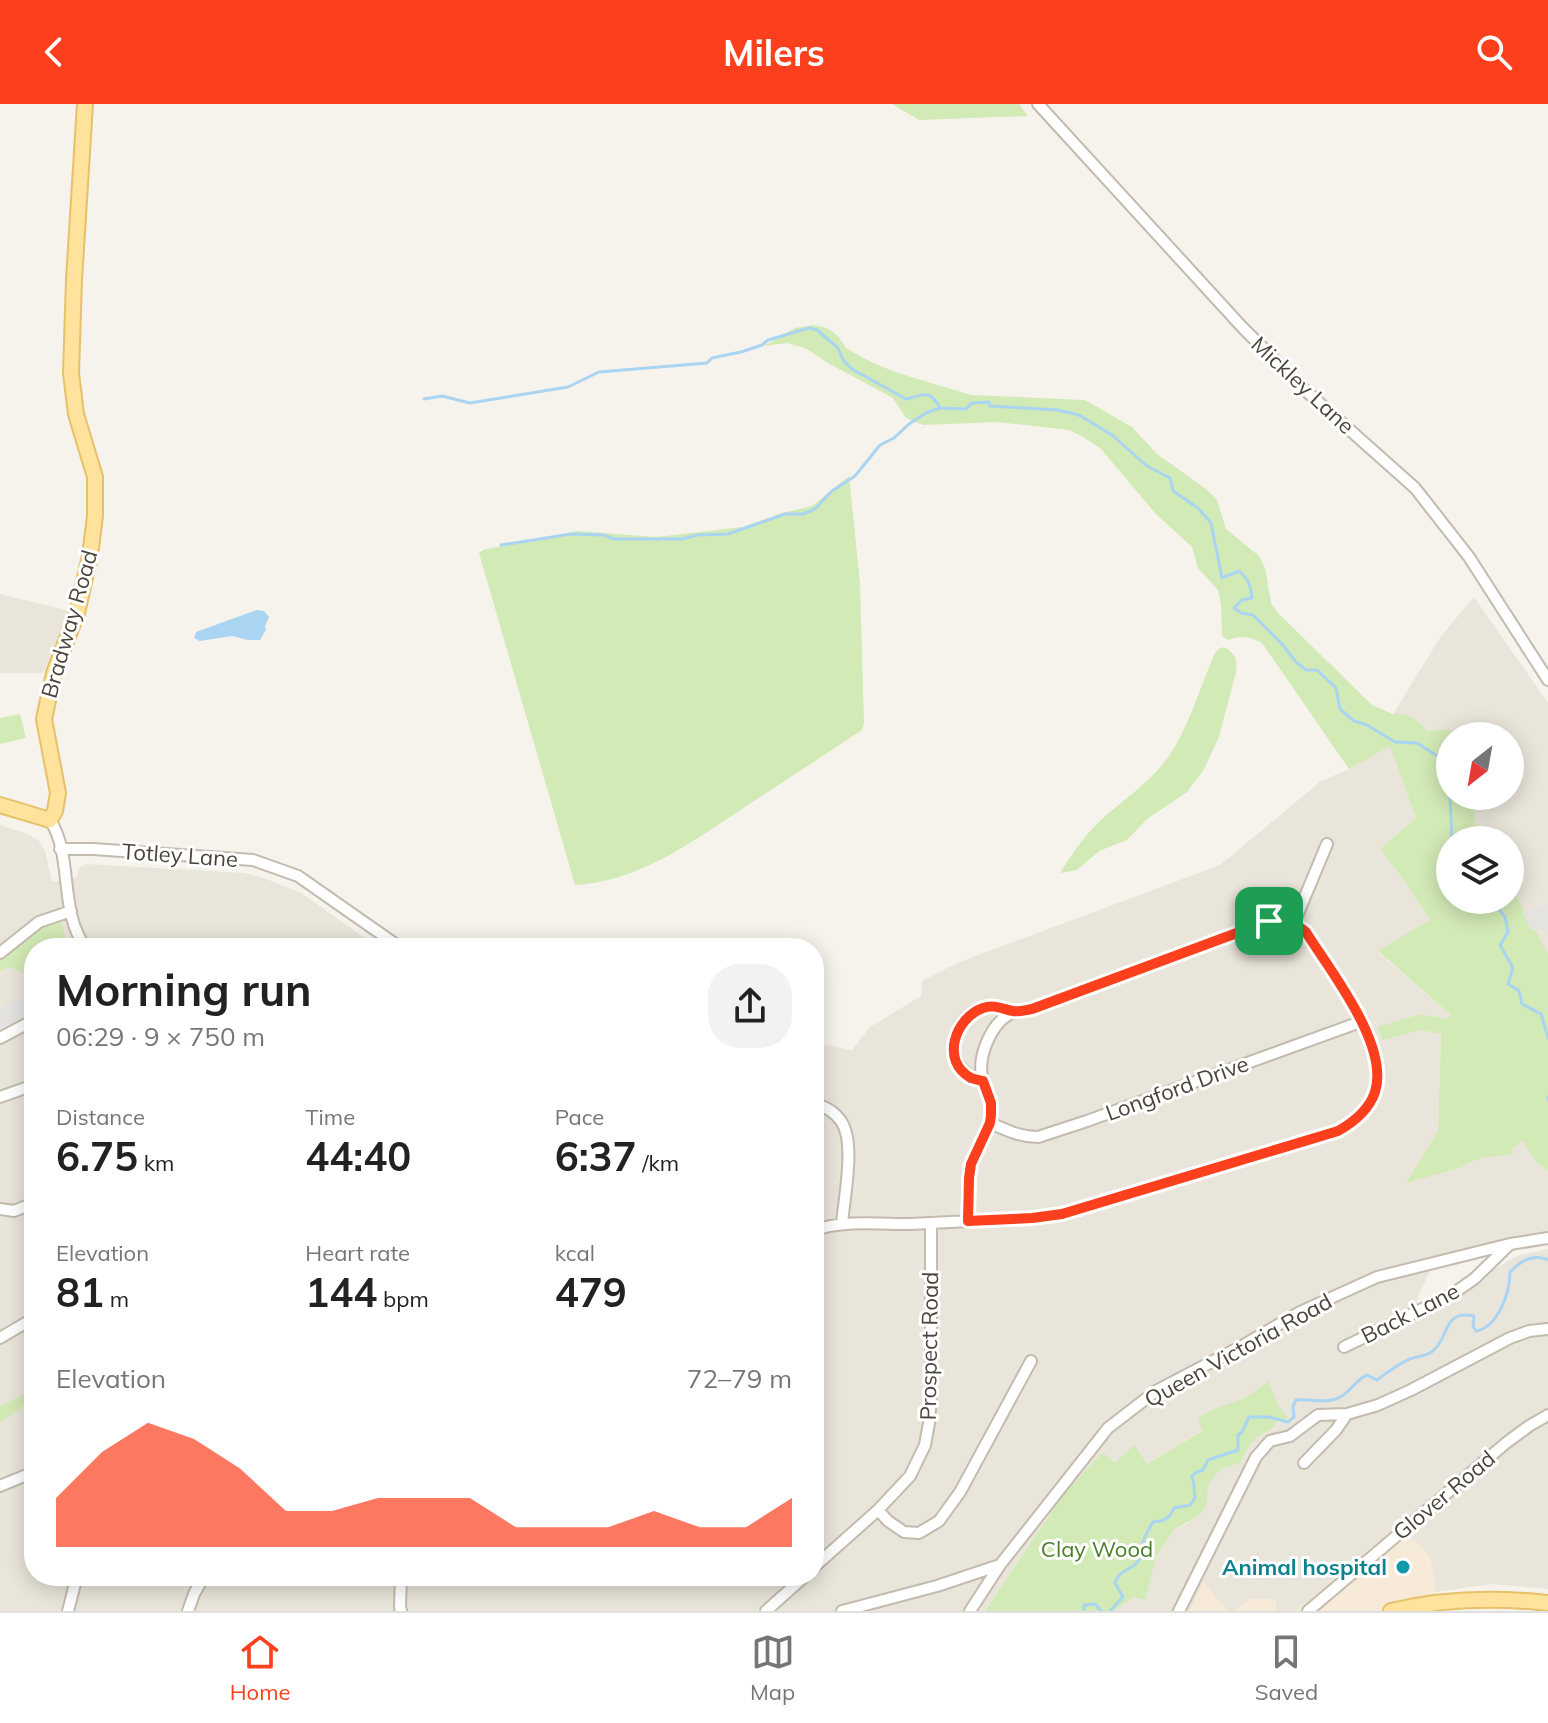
<!DOCTYPE html>
<html lang="en">
<head>
<meta charset="utf-8">
<style>
  :root { --surface:#fff; --page:#f2f2f2; --text:#222; --muted:#767676; --line:#e0e0e0; --accent:#fc3f1d }
  body { margin:0; font-family:Mulish,sans-serif; background:var(--page); color:var(--text); height:100vh; display:flex; flex-direction:column; font-size:30px; white-space:nowrap }
  * { box-sizing:border-box; margin:0 }
  p { font-size:26px; color:var(--muted) }
  .icon { flex:none; width:44px; height:44px; fill:none; stroke:currentColor; stroke-width:2; stroke-linecap:round; stroke-linejoin:round }
  .map { position:relative; flex:1; overflow:hidden }
  .details { position:absolute; left:24px; top:834px; width:800px; height:648px; display:flex; flex-direction:column; background:var(--surface); border-radius:32px; box-shadow:0 4px 20px #0003 }
  .details>* { flex:none }
  .needle { width:52px; rotate:211deg }
  .buttons { position:absolute; left:1436px; top:618px; display:grid; gap:16px }
  .buttons a { display:grid; place-items:center; width:88px; height:88px; border-radius:50%; background:var(--surface); box-shadow:0 4px 20px #0003; font-size:40px }
  .pin { position:absolute; display:grid; place-items:center; width:68px; height:68px; color:#fff; margin:-34px; border-radius:16px; box-shadow:0 4px 12px #0006 }
  .round { display:grid; place-items:center; flex:none; width:84px; height:84px; border-radius:32px; background:var(--page) }
  .overview { display:flex; align-items:center; justify-content:space-between; height:136px; padding:0 32px }
  h1 { font-size:44px; font-weight:700; line-height:60px }
  .figures { display:grid; grid-template-columns:repeat(3,1fr); gap:12px; height:136px; padding:8px 32px }
  .figures div { display:grid; align-content:center }
  .figures b { font-size:40px; font-weight:700 }
  .figures small { font-size:22px; font-weight:400 }
  .figures p { font-size:22px }
  .chart { height:224px; padding:16px 32px }
  .chart p { display:flex; justify-content:space-between }
  .chart svg { width:100%; height:144px; margin-top:8px; fill:var(--accent); opacity:.7 }
  header { display:flex; justify-content:space-between; align-items:center; height:104px; padding:0 32px; background:var(--accent); color:#fff; font-size:36px; font-weight:700 }
  .dock { display:flex; justify-content:space-around; align-items:center; height:112px; border-top:2px solid var(--line); background:var(--surface); font-size:22px; color:var(--muted) }
  .dock a { display:grid; justify-items:center; gap:4px }
  .dock .active { color:var(--accent) }
  .map>svg:first-child { display:block }
</style>
</head>
<body>
<header><svg class="icon" aria-label="back" viewBox="0 0 24 24"><path d="M15 5l-7 7 7 7"/></svg>Milers<svg class="icon" aria-label="search" viewBox="0 0 24 24"><circle cx="10" cy="10" r="6"/><path d="M15 15l6 6"/></svg></header>
<div class="map">
<svg width="1548" height="1507" viewBox="0 0 1548 1507">
  <rect width="100%" height="100%" fill="#f6f3ec"/>
  <path fill="#eae5da" d="M0 490 70 507 43 569H0Z
    M1474 493 1548 599V850L1536 827 1530 824 1516 789 1510 781V736H1479L1475 716 1474 692H1510V632H1465L1448 626 1428 627 1414 614 1393 610 1441 532Z
    M1390 641 1416 714 1380 745 1406 779 1431 816 1378 848 1451 911 1447 915 1421 910 1383 936 1421 926 1441 929 1438 1027 1406 1079 1483 1054 1512 1050V1045L1523 1037 1536 1058 1548 1067V1134L1434 1158 1416 1197 1419 1202 1433 1194 1457 1189 1509 1156 1520 1151 1548 1145V1485L1492 1480 1436 1488 1430 1453 1296 1507H1276V1496L1250 1495 1236 1507H1227L1203 1478 1190 1507H1114L1134 1493 1145 1495 1156 1453 1174 1426 1188 1419 1206 1401 1209 1379 1221 1365 1240 1359 1250 1339 1259 1331 1273 1324 1278 1313 1285 1316 1287 1313 1278 1300 1267 1277 1245 1294 1216 1304 1199 1313 1203 1326 1146 1360 1115 1359 1104 1349 1063 1391 985 1507H0V1319L27 1299 32 1304 34 1303V1472H814V939L852 946 870 923 921 892 922 877 957 859 1220 761 1321 677 1349 665Z
    M0 721 28 730 39 737 45 747 52 778 77 773 79 764 86 760 244 769 264 774 303 790 379 844H34V1285L0 1302Z"/>
  <path fill="#f7ead8" d="M1399 1420 1430 1453 1436 1488V1507H1296Z
    M1203 1478 1227 1507H1190Z
    M1250 1495 1276 1496V1507H1236Z"/>
  <path fill="#d2eab5" d="M892 0H1019L1028 12 919 16Z
    M813 221 827 224 838 232 846 244 873 259 898 269 971 291 1085 296 1132 323 1157 350 1206 385 1217 396 1226 425 1259 452 1265 464 1271 499 1278 509 1372 601 1393 610H1403L1414 614 1428 627C1441 626 1454 624 1465 631L1450 632V692H1474L1475 716 1479 736H1450V796H1510V774L1530 824 1536 827 1548 850V1067L1536 1058 1523 1037 1512 1045 1513 1050 1483 1054 1465 1060V1062L1406 1079 1438 1027 1441 930 1421 926 1383 936 1377 923 1421 910 1447 915 1451 911 1378 847 1430 816 1406 779 1380 745 1416 714 1390 642 1349 665 1262 539C1251 532 1240 531 1228 536L1222 532 1221 500 1218 486 1198 464 1192 443 1156 410 1100 344 1083 333 1069 326 997 318 923 321 906 314 893 294 828 259 805 244 787 239 764 242 795 224Z
    M849 372 860 479 864 619 862 626C824 651 786 676 748 701 696 735 639 778 575 781L479 449 483 446 577 427 656 433 743 423 782 409 812 402Z
    M1224 543C1235 549 1238 555 1236 568L1219 633 1203 667 1187 688 1147 715 1127 736 1099 747 1077 766 1060 769C1070 753 1080 738 1093 724 1117 699 1149 681 1169 652 1189 622 1200 584 1214 551L1218 545Z
    M20 610 26 634 0 640V614Z
    M61 817 68 844H34V867L26 870 9 863 0 867V855C16 841 38 817 61 817Z
    M1268 1277 1278 1300 1287 1313 1286 1316 1278 1314 1273 1324C1253 1333 1250 1340 1240 1359L1221 1365 1209 1379 1206 1401 1201 1410 1174 1426 1156 1453 1145 1496 1134 1493 1114 1507H985L1063 1391 1103 1348 1115 1359 1134 1341 1147 1360 1202 1327 1198 1313 1216 1304 1245 1294Z
    M34 1285V1303L33 1304 27 1299 0 1319V1302Z"/>
  <path fill="#e5e3e0" d="M1548 800V826H1532L1523 809Z
    M34 892V905L0 926V903L20 894 22 898Z"/>
  <path fill="#a9d4f2" d="M257 506 264 507 269 513 265 522 266 526 260 536H248L232 532 200 537 194 534 196 528Z"/>
  <g fill="none" stroke-linecap="round" stroke-linejoin="round">
    <path stroke="#a9d4f2" stroke-width="3" d="M424 295 442 292 470 299 568 283 599 268 707 259 712 254 741 248 762 241 768 236 809 224 817 226 838 244 843 256 852 265 906 295C924 291 929 284 940 304
      M501 441 571 430 603 431 614 435H683L696 431 728 430 785 410H803L815 405 832 387 855 372 880 341 894 334 909 320 926 309 940 304 966 305 972 299 989 298 990 302 1058 306 1079 311 1112 331 1147 362 1170 374 1173 387 1198 404 1211 419 1222 474 1239 467C1248 475 1251 481 1252 494L1242 496 1234 504 1241 509 1253 511 1282 540 1296 558 1306 566H1317L1336 584 1340 605 1354 617 1367 621 1395 638 1417 639 1450 660
      M1450 666 1446 672 1449 675 1450 690
      M1450 692 1452 736
      M1492 796 1505 813 1508 828 1500 841 1513 864 1508 880 1519 887 1522 900 1541 910 1548 934
      M1548 993V996
      M1084 1507V1501L1095 1500 1101 1507
      M1110 1507 1123 1493 1115 1479C1120 1464 1132 1467 1139 1456 1142 1452 1141 1448 1142 1443 1143 1434 1148 1426 1153 1418 1165 1417 1169 1415 1174 1404L1190 1401 1195 1394 1194 1381 1192 1372 1197 1368 1203 1366 1208 1356 1238 1346V1331L1242 1328 1249 1313H1269L1288 1318 1294 1313 1293 1302 1296 1296C1309 1294 1322 1300 1336 1295 1349 1291 1355 1276 1367 1271L1377 1276C1387 1269 1399 1259 1410 1255 1419 1251 1427 1253 1434 1246 1450 1231 1443 1206 1474 1212L1473 1222 1476 1227C1498 1223 1510 1189 1510 1168 1521 1157 1532 1149 1548 1156"/>
    <defs>
      <path id="minor" d="M1038 0 1242 223 1306 287 1415 384 1469 453 1548 576
        M50 716C74 753 58 807 86 844
        M60 745H93L253 756 298 772 401 844
        M1294 819 1327 740
        M0 849 39 818 71 807
        M0 934 34 916
        M983 977C936 965 951 906 990 902 999 902 1007 905 1015 907
        M0 993 34 981
        M814 999C825 1003 834 1007 841 1017 856 1039 844 1093 842 1120
        M990 1019C1006 1026 1020 1033 1038 1033L1087 1017 1363 917
        M0 1105 14 1107 34 1099
        M814 1127C837 1116 880 1120 907 1120 958 1118 1011 1116 1062 1110L1338 1027C1354 1018 1369 1006 1375 988 1390 941 1330 867 1306 828 1294 818 1284 814 1269 817L1032 905C1024 907 1015 907 1008 911 990 922 978 953 982 972 985 987 993 998 991 1014 988 1031 976 1045 971 1060 966 1078 968 1099 968 1117
        M0 1234 34 1214
        M1344 1243 1451 1191 1474 1175 1508 1142
        M1304 1359 1336 1326 1347 1310
        M0 1382 34 1368
        M878 1406 888 1417 904 1428 919 1429 939 1417 960 1388 1031 1257
        M814 1463 878 1406 910 1372 925 1341 929 1319 931 1290V1119
        M401 1472 400 1503 401 1507
        M68 1507 77 1472
        M188 1507 194 1490 204 1472
        M766 1507 805 1472
        M842 1507 937 1482 1000 1461
        M970 1507 1000 1461 1108 1324 1156 1287 1242 1242 1300 1208 1377 1173 1510 1140 1548 1134
        M1179 1507 1256 1353 1270 1337 1290 1332 1318 1311 1347 1310 1378 1301 1411 1286 1510 1234 1529 1227 1548 1225
        M1308 1507 1506 1339 1529 1322 1548 1311"/>
      <path id="major" d="M0 701 50 716 55 707 58 689 44 615 54 569 77 509 90 452 95 412V373L76 310 71 269 74 176 85 0
        M1391 1507C1444 1494 1494 1493 1548 1499"/>
    </defs>
    <use href="#minor" stroke="#c2bbae" stroke-width="14"/>
    <use href="#major" stroke="#e6c16a" stroke-width="18"/>
    <use href="#minor" stroke="#fff" stroke-width="10"/>
    <use href="#major" stroke="#ffe39c" stroke-width="14"/>
  </g>
  <g fill="none" stroke-linecap="round" stroke-linejoin="round">
    <defs>
      <path id="route" d="M1279 815 1294 819 1306 828C1330 867 1390 941 1375 988 1369 1006 1354 1018 1338 1027L1062 1110 1032 1114 968 1117 969 1074 971 1060 990 1019 991 1011V999L983 977C982 977 971 974 971 974 940 957 955 914 983 904 994 900 1002 905 1013 907 1020 908 1025 906 1032 905L1261 820Z"/>
    </defs>
    <use href="#route" stroke="#fff" stroke-width="16"/>
    <use href="#route" stroke="#fc3f1d" stroke-width="10"/>
  </g>
  <circle fill="#0f9aa8" stroke="#fff" stroke-width="3" cx="1403" cy="1463" r="8"/>
  <g text-anchor="middle" stroke-width="6" stroke-linejoin="round" paint-order="stroke">
    <g font-size="22" fill="#4b4439" stroke="#fff">
      <text transform="translate(1303 281) rotate(43)" y="8">Mickley Lane</text>
      <text transform="translate(69 520) rotate(-74)" y="8">Bradway Road</text>
      <text transform="translate(180 751) rotate(4)" y="8">Totley Lane</text>
      <text transform="translate(1177 984) rotate(-20)" y="8">Longford Drive</text>
      <text transform="translate(1410 1209) rotate(-27)" y="8">Back Lane</text>
      <text transform="translate(929 1242) rotate(-89)" y="8">Prospect Road</text>
      <text transform="translate(1238 1246) rotate(-29)" y="8">Queen Victoria Road</text>
      <text transform="translate(1444 1391) rotate(-40)" y="8">Glover Road</text>
    </g>
    <g font-size="22" fill="#4a7f2a" stroke="#fff">
      <text x="1097" y="1453">Clay Wood</text>
    </g>
    <g font-size="22" font-weight="bold" fill="#0d838f" stroke="#fff" text-anchor="end">
      <text x="1387" y="1471">Animal hospital</text>
    </g>
  </g>
</svg>
<div class="buttons">
<a><svg class="needle" viewBox="-14 -14 28 28"><path d="M0-13l5 13h-10z" fill="#e53935"/><path d="M0 13l5-13h-10z" fill="#767676"/></svg></a>
<a><svg class="icon" aria-label="layers" viewBox="0 0 24 24"><path d="M12 4l9 5-9 5-9-5zM3 14l9 5 9-5"/></svg></a>
</div>
<div class="pin" style="left:1269px;top:817px;background:#1e9e55"><svg class="icon" aria-label="arrive" viewBox="0 0 24 24"><path d="M6 21V4h12l-3 4 3 4H6"/></svg></div>
<section class="details">
<div class="overview"><div><h1>Morning run</h1><p>06:29 · 9 × 750 m</p></div><a class="round"><svg class="icon" aria-label="share" viewBox="0 0 24 24"><path d="M12 15V3M7 8l5-5 5 5M5 13v7h14v-7"/></svg></a></div>
<div class="figures">
<div><p>Distance</p><b>6.75<small> km</small></b></div>
<div><p>Time</p><b>44:40</b></div>
<div><p>Pace</p><b>6:37<small> /km</small></b></div>
</div>
<div class="figures">
<div><p>Elevation</p><b>81<small> m</small></b></div>
<div><p>Heart rate</p><b>144<small> bpm</small></b></div>
<div><p>kcal</p><b>479</b></div>
</div>
<div class="chart"><p><span>Elevation</span>72–79 m</p>
<svg viewBox="0 0 160 44" preserveAspectRatio="none"><path d="M0 44V29L10 15L20 6L30 11L40 20L50 33L60 33L70 29L80 29L90 29L100 38L110 38L120 38L130 33L140 38L150 38L160 29V44z"/></svg>
</div>
</section>
</div>
<nav class="dock">
<a class="active"><svg class="icon" aria-label="home" viewBox="0 0 24 24"><path d="M3 11l9-7 9 7M6 9v11h12V9"/></svg>Home</a>
<a><svg class="icon" aria-label="map" viewBox="0 0 24 24"><path d="M3 6l6-2 6 2 6-2v14l-6 2-6-2-6 2zM9 4v14M15 6v14"/></svg>Map</a>
<a><svg class="icon" aria-label="saved" viewBox="0 0 24 24"><path d="M7 4h10v16l-5-4-5 4z"/></svg>Saved</a>
</nav>
</body>
</html>
